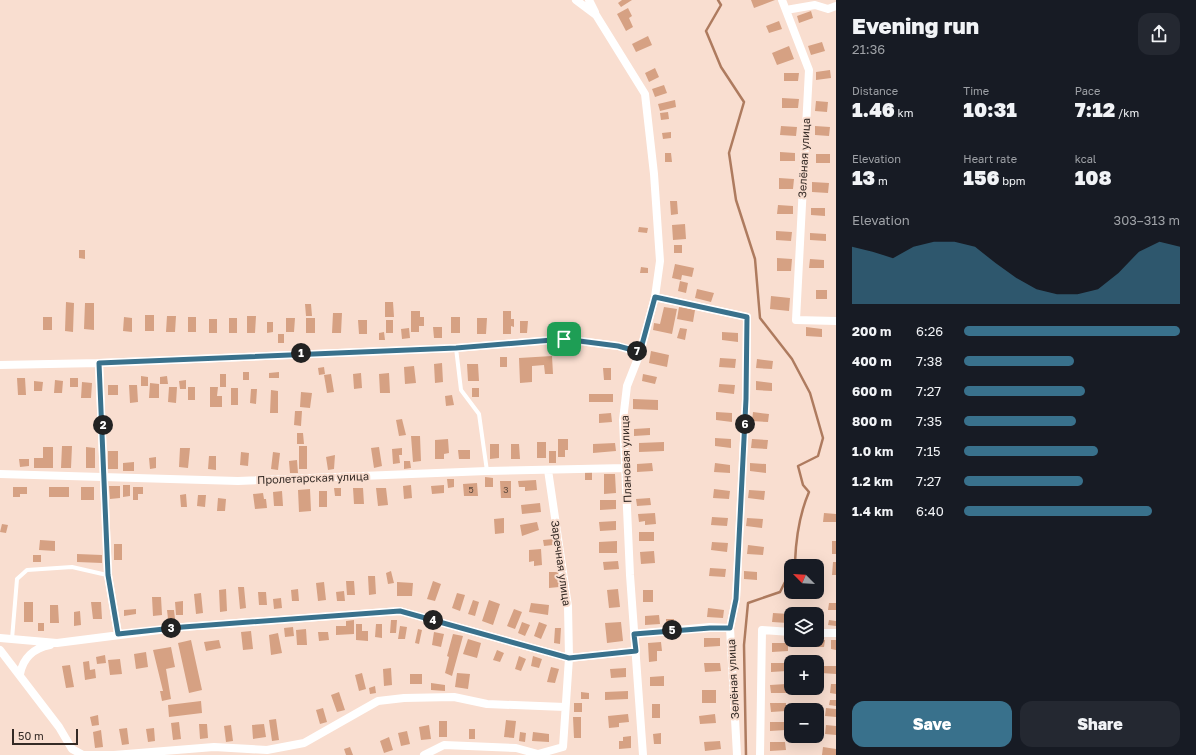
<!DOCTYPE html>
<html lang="en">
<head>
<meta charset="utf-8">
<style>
  :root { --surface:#171b24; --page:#242831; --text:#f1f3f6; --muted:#9ea1a6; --accent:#39718c }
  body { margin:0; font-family:"Golos Text",sans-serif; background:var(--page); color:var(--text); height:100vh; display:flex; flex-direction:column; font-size:15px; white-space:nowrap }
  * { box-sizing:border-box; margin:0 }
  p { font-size:13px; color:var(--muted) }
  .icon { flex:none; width:22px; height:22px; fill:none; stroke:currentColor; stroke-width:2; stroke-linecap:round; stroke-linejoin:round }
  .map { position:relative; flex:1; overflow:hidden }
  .side { display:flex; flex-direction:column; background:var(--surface); width:360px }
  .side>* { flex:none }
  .needle { width:26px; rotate:294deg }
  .tools { position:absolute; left:784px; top:559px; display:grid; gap:8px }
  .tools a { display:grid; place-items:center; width:40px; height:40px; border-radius:8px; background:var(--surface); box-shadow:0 4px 16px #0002; font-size:20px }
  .scale { position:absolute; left:12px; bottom:10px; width:66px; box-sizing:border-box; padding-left:4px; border:2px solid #342a25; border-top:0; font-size:11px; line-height:14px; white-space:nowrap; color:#342a25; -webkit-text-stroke:3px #f9ded0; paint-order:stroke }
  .pin { position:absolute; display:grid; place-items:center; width:34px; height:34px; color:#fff; margin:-17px; border-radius:8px; box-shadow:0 2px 6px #0006 }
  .km { position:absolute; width:20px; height:20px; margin:-10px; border-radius:50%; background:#222; color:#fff; font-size:11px; line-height:20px; text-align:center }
  .round { display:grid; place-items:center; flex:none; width:42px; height:42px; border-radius:12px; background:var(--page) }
  .head { display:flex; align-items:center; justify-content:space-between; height:68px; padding:0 16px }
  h1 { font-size:22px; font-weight:800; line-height:30px }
  .metrics { display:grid; grid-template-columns:repeat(3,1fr); gap:6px; height:68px; padding:4px 16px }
  .metrics div { display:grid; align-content:center }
  .metrics b { font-size:20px; font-weight:800 }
  .metrics small { font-size:11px; font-weight:400 }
  .metrics p { font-size:11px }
  .chart { height:112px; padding:8px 16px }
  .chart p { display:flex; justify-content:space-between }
  .chart svg { width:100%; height:72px; margin-top:4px; fill:var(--accent); opacity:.7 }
  .primary-button { display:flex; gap:8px; margin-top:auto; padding:8px 16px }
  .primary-button a { flex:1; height:46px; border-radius:12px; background:var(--accent); color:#fff; font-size:16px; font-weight:800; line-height:46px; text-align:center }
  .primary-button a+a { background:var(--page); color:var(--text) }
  ul { padding:0 16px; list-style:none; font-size:13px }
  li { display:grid; grid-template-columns:64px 48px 1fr; align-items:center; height:30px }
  li i { height:10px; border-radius:5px; background:var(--accent) }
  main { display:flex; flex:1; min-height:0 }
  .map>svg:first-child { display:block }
</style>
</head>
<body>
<main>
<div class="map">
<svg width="836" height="755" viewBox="0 0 836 755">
  <rect width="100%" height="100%" fill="#f9ded0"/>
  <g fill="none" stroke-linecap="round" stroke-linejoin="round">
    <path stroke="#ae7b5f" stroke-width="2.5" d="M718 0 721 5 706 31 721 67 744 102 729 153 736 200 755 259 760 318 792 359 810 393 823 438 818 456 798 466 803 485 809 492C799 515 796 537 795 562L793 566
      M746 755 744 645 748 603 780 592 791 570"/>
  </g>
  <path fill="#d6a183" d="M622 0H632L621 7 618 3Z
    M751 0H775L754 8Z
    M628 8 632 16 629 18 633 27 626 31 617 14Z
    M811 11 813 18 799 23 797 16Z
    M779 21 782 29 769 33 766 26Z
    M648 36 652 45 636 52 632 44Z
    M822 42 825 51 811 55 808 46Z
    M789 46 794 59 777 65 772 53Z
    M655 68 659 77 649 82 645 73Z
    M830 70 831 78 816 80V72Z
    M784 73H799L798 81H784Z
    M664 85 667 93 655 97 652 89Z
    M782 98 799 99 798 108H782Z
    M675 100 676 107 660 111 658 104Z
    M816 101 828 102 827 112 815 111Z
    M668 112 669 119 661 120 660 113Z
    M781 126 797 127 796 136 780 135Z
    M815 126 830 127 829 136 815 135Z
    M671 132V138L663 139 662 133Z
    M780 152 795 153V161H780Z
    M665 153H671L672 162H665Z
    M816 154H830V163H816Z
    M779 178 794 179 793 189H779Z
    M812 182 829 183 828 193 812 192Z
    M670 201H677L678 214 671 215Z
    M778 205 793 206V214H777Z
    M811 208H825V216L811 215Z
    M685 224 686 239 673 240 672 225Z
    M639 227 648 228 647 233 638 232Z
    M776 231 792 232 791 241 776 240Z
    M810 233 826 234V241L810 240Z
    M674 245H682V253H674Z
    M79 250H85V259L79 258Z
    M777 258 792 259 791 271H777Z
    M810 259 824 260V268H809Z
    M675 264 694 268 692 277 682 275 681 280 672 278Z
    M641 267 648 268V273H640Z
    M680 281 688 283 686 293 678 291Z
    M697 289 714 293 711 302 695 298Z
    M816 290H827V299H816Z
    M771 296 790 298 789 311 770 309Z
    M66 302 74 303 73 332 65 331Z
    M385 302H393L394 317H385Z
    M85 303H94V330L84 329Z
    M305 304H311L312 316H306Z
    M664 307 677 309 672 334 653 330 654 323 660 324Z
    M679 307 695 310 693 322 677 319Z
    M411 311H420V317H424V326H419V332H411Z
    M503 311H511V319H514V327L511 326V334H503Z
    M333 313H342L341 333H332Z
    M145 315H154V331H145Z
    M167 316H176L175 332H166Z
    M247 316H256L255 333H247Z
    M43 317H52V330H43Z
    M124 317 132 318V332L123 331Z
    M188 317H196V332H188Z
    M451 317H460V333H451Z
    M229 318H237V333H229Z
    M286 318H295L294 332H286Z
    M306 318H315V333H306Z
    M477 318H487L486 334H477Z
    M209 319H217V333H209Z
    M358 320H367V334H359Z
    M386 320H393V333H386Z
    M520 321H528L527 333H520Z
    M267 322H273V332L267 333Z
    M433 327H442V338H434Z
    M806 327 822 329V337L806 336Z
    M409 328 410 338 402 339 401 329Z
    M680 328 687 329 685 340 677 338Z
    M384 332 385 340H379V333Z
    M722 332 738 333V342L722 340Z
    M278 334H284V343H278Z
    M651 351 669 355 667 367 649 363Z
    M552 356 553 374H545L544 365 532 366V382L520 383 519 358Z
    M500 357H507V367H500Z
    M720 358 736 359 735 368 719 367Z
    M757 359 773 361 772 369 756 368Z
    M442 363 443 382 435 383 434 364Z
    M467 364H478L479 381H468Z
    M414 366 416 383 405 384 404 367Z
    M324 367 325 374 319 375 318 368Z
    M603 368H611V380H604Z
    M243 372H249V380H243Z
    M279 372V378H269V373Z
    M361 373 362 388 354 389 353 374Z
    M389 373 390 393H380L379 374Z
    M220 374H226V387H220Z
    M331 374 334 392 327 393 324 375Z
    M643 374 657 377 655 384 642 381Z
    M141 376 148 377V386H141Z
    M167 376 168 384H160V377Z
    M17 378H25L26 395H18Z
    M70 378H78V387H70Z
    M55 380 63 381 62 393H54Z
    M186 380V389H180L179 381Z
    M34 381 43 382 42 391H34Z
    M756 381 772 383V391L756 390Z
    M82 382 92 383 91 398H81Z
    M150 383 159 384V398H149Z
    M719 384 735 385 734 394 718 392Z
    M108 385H118V395H108Z
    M129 385H137L138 402 130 403Z
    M169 387H177L176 403 168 402Z
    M188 387H195V400H188Z
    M210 387H218L217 396H222V407H210Z
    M231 388H238V405H231Z
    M472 388H479V397H472Z
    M251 389H257L256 404 250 403Z
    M271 390 278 391V413H270Z
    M301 392 312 393 310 408 300 407Z
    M589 394H613V402H589Z
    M452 395 454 405 446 406 445 396Z
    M633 399 658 400V410L633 409Z
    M295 411H302L301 426 294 425Z
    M716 412 732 413V422L716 420Z
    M753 412 769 414 768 422 752 421Z
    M611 413 612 422 599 423V414Z
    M402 419 406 435 399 436 396 420Z
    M650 428V435L634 436V429Z
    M297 433H303L304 444H297Z
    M411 436H420L421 461 413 462Z
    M715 438 731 439V448L715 446Z
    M448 439 449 453 444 454V459H435V440Z
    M558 439H568V450H565V457H558Z
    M752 439 768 440 767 449 751 448Z
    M537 442H546V458H537Z
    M664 442V451L639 452V443Z
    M615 443 616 451 593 453V444Z
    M490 444H499V458L490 459Z
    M511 444H519L520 459H511Z
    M62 446H72L71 468H61Z
    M299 446H307V469H299Z
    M43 447H53V468H34V458H43Z
    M86 447 95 448V468H86Z
    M379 447 382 466 374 468 371 448Z
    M180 448H190L188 468 179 467Z
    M402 448V455H399L400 463 393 464 392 449Z
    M458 450H470V459H459Z
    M108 451H118V469H108Z
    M549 451H556V463H549Z
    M241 452 249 453 248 466 240 465Z
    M273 452 280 453 278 470 271 469Z
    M335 455 334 469 328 470 326 457Z
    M209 456H216V470L208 469Z
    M156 457V468L150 469 149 458Z
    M19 459H29V466L20 467Z
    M297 460 298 473H290L289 461Z
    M404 461H410L411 468 404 469Z
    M134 462V471H123V463Z
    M652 463 653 471 637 472V464Z
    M715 463 730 465V473L714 472Z
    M750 463 766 464V473L750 471Z
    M585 472H592V480H585Z
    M604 474H615L616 493 604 494Z
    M485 477 493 478V487H485Z
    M447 479H454V487L448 488Z
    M536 480 537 490 525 491V487H519L518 481Z
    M500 481H511V498H501Z
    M477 483 478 496H464L463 484Z
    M123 485H130V496L123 497Z
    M411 485 412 498 404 499 403 486Z
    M444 485V493L432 494 431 486Z
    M109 486H120V498L110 499Z
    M13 487H27V494H20V497H13Z
    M49 487H69V497H49Z
    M81 487H94V500H81Z
    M133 487H143V494H138V500H133Z
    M334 488H341V496H335Z
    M353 488H363L364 504H354Z
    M376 488H386L388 505 378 506Z
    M310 489 311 511 299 512 298 490Z
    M714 489 730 491 729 499 713 498Z
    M749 490 765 491 764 500 748 498Z
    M282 491 283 506H274L273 492Z
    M319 491H327V507H319Z
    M263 493 264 499H266L267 508 255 509 253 494Z
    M186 494 187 507H181L180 495Z
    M198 495H206L205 507 197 506Z
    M218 498 226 499 225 511H217Z
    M650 498 651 505 637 506 636 499Z
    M600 500H616V509L600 510Z
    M540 503 541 512 522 514 521 505Z
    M655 513 656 524 645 525V521L639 522 638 514Z
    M824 513 836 514V522H823Z
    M712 517 728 518 727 526 711 525Z
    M504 518V533L495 534 494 519Z
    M747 518 763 519 762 528 746 526Z
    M616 521V530L600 531 599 522Z
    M537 522 539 530 522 536 520 525Z
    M2 524 8 525 6 533 0 532Z
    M639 532H654V541H639Z
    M553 539V545L544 546 543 540Z
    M40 540 55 541V551L39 550Z
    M617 541V553H599V542Z
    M832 541H836V554H832Z
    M712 542 728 543 727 552 711 550Z
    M114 544H122V560H114Z
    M748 545 764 547 763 555 747 554Z
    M541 549 542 565 534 566V561L529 562V550Z
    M654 551 655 563 641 564 640 552Z
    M77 554 102 555V563L77 562Z
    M33 555H41V562H33Z
    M618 561 619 569 604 570 603 562Z
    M833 562H836V575H832Z
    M710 568 726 569 725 577 709 576Z
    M391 571 394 583 388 584 386 573Z
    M744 571 757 572V580L744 579Z
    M549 572H558L559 587 549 588Z
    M368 576H375L376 594 369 595Z
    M346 581H354L355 595H347Z
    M433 581 441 584 435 601 427 599Z
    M324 582 326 600 318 601 316 583Z
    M397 582 413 583 412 596H397Z
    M238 587H244L246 608 240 609Z
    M226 589 227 611 220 612 219 590Z
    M298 589 299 601H292L291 590Z
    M618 589 620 607 609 608 607 590Z
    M643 590H653V602H643Z
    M344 591 345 601H337L336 592Z
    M258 592H266L267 605H259Z
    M201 593 203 613 196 614 194 594Z
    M457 593 465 595 460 611 452 608Z
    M152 597H161L162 615 153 616Z
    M281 598 282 608 274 609 273 599Z
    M473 600 479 602 475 616 468 614Z
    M489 600 500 604 493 625 482 621Z
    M183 601V615H176L175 602Z
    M24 602H33V622H24Z
    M91 602H101L102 619H93Z
    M531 603 549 605 548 615 529 612Z
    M829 603H836V610H828Z
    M50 605H58L59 623H50Z
    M708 608 724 610 723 618 707 617Z
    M136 609V614L124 616V610Z
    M514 609 522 612 515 629 507 626Z
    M167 610H174L175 619H168Z
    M80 611 81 625 74 626V612Z
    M773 613 789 614 788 623 772 622Z
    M659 615 660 624 645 625V616Z
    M666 619H674V625L666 626Z
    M354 620V634L336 635V626H346V621Z
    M391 620H397L396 633H390Z
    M829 620 836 621V626L828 625Z
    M522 622 530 625 525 636 518 633Z
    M539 622 547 625 541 639 534 636Z
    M621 622 623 641 607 643 605 623Z
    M38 623H44V631H38Z
    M356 624H362V631H368V641L356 640Z
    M376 624H382V638L375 637Z
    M400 626 407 627 405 639H398Z
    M293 627 294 636 285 637 284 628Z
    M555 628H561L560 644 554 643Z
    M306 629 307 645H297L296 630Z
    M418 629 422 630 419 644 415 643Z
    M251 631 253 649 243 650 241 632Z
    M318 632H328L329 640 319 641Z
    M434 632 444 634 441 647 432 645Z
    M278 633 282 653 271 655 269 635Z
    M453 634 463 636 452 676 445 673 449 657 447 656Z
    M704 638H720V646L704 647Z
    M468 639 481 643 477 658 463 654Z
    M191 640 202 690 189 693 178 643Z
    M219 640 221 648 206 651 204 642Z
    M810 640H825L824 647H810Z
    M831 640H836V650L831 649Z
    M661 642 662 651H657V661L649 662 648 643Z
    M772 643H788V651L772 652Z
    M171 647 175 667 166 669 171 699 162 701 160 691H163L153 650Z
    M497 650 504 653 500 662 493 660Z
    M146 652 148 667 136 669 134 654Z
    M105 655 106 663 97 664 96 657Z
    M519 656 526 659 521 671 515 669Z
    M533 656 542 659 539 668 531 666Z
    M120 659 122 674 110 675 108 660Z
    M89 661 90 670 95 669 96 678 85 680 83 662Z
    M704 663H720L721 671 705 672Z
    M771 663H787V671L771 672Z
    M70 665 74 687 66 688 62 666Z
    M822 666H836V674L821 673Z
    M551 667 559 669 555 683 547 682Z
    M391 668 392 685 384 686 383 669Z
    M626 668V677L611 678 610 669Z
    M362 673 366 689 359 691 355 675Z
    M457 673 470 674 468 689 455 687Z
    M410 674H422V684H410Z
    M664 676V686H650V677Z
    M431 683 445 685V691L431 690Z
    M786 684 787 693H771L770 685Z
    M831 684H836V694L830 693Z
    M375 686 376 693 370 694 369 688Z
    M702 690H716V703H702Z
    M628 691V699L605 700V692Z
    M339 692 345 710 337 712 331 695Z
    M581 692 589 693V699H581Z
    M830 700H836V706L829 705Z
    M201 701 202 713 169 717 168 705Z
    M574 703H582V712H574Z
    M770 703H786V711L771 712Z
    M652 704H660V718H652Z
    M323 708 327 722 320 724 316 710Z
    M826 708 836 709V717L825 716Z
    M628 714 629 722 619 723V727L609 728 608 716Z
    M715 714 716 723 700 724 699 716Z
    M98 715 99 725 92 726 90 717Z
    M573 717H581V738H574Z
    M276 719 279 740 272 741 269 720Z
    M506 720 516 721 514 738 504 737Z
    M439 721H447V737H439Z
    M179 722 181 739 173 740 171 723Z
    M770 722H786V730L770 731Z
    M199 724H207L208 738 200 739Z
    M264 724 266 737 253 739 252 725Z
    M231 725 233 741 226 742 224 726Z
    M429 725 431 739 421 740 419 727Z
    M826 725 836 726V735L825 734Z
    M127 728 129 744 122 745 119 729Z
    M154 728 155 741 148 742 146 729Z
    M469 729H475V739H469Z
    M101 730 103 747 95 748 93 732Z
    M407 731 410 744 401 746 398 733Z
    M520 732 526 733 525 742 519 741Z
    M533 732 549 734V742L532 741Z
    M661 733V744H654L653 734Z
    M631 736V748L619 749V741H623V737Z
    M389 737 393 750 384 753 380 741Z
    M720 741 721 749 705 751 704 742Z
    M770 742H785L786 750 770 751Z
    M350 747 353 755H346L344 749Z
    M823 747 836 749V755H822Z"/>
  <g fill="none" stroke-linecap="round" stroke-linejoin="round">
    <path stroke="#fff" stroke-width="4" d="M456 348 461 390 479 414 487 471
      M12 639 17 579 27 570 72 567 107 575"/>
    <path stroke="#fff" stroke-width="8" d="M576 0 596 15 645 94 654 174 660 261 655 297 640 353 627 386 623 420 630 575 643 755
      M589 0 595 12
      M782 0 809 70 796 320 836 321
      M786 10 815 5 828 9 836 6
      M655 297 747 317 746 399 736 599 730 628 737 755
      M99 363 108 575 118 634
      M0 365 99 363 456 348 564 339 618 346 640 353
      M0 474 238 481 487 471 626 468
      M817 633H836
      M634 634 710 627 730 628
      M0 638 57 643 183 627 400 611 569 658 636 651
      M0 650 59 727 72 749 83 755H114L214 747 267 750 304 743 378 701 404 698 454 697 487 704 565 707
      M20 674C23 658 34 648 50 645
      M538 754 563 747 569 658 568 606 548 470
      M424 755 444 745 516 748 538 754
      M760 755 762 630 791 632"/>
  </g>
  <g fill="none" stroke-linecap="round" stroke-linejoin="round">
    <defs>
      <path id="route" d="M655 297 747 317 746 399 736 599 730 628H710L634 634 636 651 569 658 400 611 183 627 118 634 108 575 99 363 456 348 564 339 618 346 640 352Z"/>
    </defs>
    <use href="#route" stroke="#fff" stroke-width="8"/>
    <use href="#route" stroke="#39718c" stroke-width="5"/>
  </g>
  <g text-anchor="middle" stroke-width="4" stroke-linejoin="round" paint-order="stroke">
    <g font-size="9" fill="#5c483c">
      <text x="471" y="493">5</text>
      <text x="506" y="493">3</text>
    </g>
    <g font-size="11" fill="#342a25" stroke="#f9ded0">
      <text transform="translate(804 158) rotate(-87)" y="4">Зелёная улица</text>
      <text transform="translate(626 459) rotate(-92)" y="4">Плановая улица</text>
      <text transform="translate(313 478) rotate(-2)" y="4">Пролетарская улица</text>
      <text transform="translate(561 563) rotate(82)" y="4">Заречная улица</text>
      <text transform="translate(733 679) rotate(-93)" y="4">Зелёная улица</text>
    </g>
  </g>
</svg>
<div class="tools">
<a><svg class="needle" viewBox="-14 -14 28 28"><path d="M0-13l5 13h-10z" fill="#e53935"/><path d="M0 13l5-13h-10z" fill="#9ea1a6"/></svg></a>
<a><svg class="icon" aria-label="layers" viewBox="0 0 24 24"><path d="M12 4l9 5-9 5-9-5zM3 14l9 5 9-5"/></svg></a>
<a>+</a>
<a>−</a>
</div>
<div class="scale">50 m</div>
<div class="pin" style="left:564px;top:339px;background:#1e9e55"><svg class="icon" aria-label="arrive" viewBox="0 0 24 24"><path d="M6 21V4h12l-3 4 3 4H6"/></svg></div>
<b class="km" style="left:301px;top:353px">1</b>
<b class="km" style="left:103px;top:425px">2</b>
<b class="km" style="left:171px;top:628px">3</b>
<b class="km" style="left:433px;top:620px">4</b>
<b class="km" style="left:672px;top:630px">5</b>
<b class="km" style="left:745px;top:424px">6</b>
<b class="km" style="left:637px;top:351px">7</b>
</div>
<section class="side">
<div class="head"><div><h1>Evening run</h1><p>21:36</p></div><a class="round"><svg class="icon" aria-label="share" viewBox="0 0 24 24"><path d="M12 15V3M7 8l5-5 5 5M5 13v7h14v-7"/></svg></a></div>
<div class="metrics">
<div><p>Distance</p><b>1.46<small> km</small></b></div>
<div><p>Time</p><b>10:31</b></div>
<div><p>Pace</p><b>7:12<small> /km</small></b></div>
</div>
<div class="metrics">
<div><p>Elevation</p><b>13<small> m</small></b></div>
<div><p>Heart rate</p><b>156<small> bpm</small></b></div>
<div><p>kcal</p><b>108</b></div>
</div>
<div class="chart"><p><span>Elevation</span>303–313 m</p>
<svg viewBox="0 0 160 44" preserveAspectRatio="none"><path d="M0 44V9L10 12L20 16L30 9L40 6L50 6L60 9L70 19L80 28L90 35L100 38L110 38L120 35L130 25L140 12L150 6L160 9V44z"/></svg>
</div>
<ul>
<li><b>200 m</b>6:26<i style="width:100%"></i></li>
<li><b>400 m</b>7:38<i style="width:51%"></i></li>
<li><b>600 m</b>7:27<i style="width:56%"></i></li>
<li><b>800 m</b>7:35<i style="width:52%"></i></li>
<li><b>1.0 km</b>7:15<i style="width:62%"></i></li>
<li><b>1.2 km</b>7:27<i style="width:55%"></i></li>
<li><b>1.4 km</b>6:40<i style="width:87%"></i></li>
</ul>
<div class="primary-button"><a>Save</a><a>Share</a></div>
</section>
</main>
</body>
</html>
